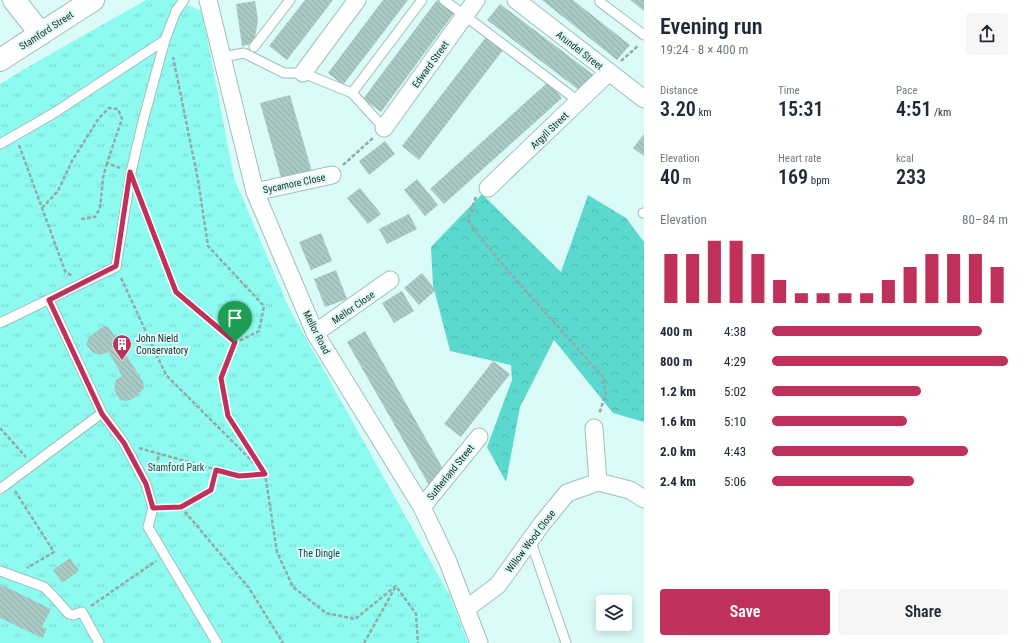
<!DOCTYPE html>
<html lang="en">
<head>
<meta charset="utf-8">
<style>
  :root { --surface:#fff; --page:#f6f6f7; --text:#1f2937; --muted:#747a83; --accent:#bf305b }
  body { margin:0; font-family:"Roboto Condensed",sans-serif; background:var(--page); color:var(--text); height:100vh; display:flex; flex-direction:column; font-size:15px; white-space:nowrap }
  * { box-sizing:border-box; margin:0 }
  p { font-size:13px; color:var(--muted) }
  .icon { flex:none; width:22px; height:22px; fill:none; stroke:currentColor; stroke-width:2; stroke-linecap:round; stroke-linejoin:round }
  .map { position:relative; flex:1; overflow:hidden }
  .sheet { display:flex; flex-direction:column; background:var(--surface); width:380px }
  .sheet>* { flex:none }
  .fabs { position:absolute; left:596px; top:595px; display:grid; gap:8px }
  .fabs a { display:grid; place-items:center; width:36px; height:36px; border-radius:4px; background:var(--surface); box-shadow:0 2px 10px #0003; font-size:20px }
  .pin { position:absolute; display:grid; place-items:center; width:34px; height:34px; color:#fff; margin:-41px -17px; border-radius:50% 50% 50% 0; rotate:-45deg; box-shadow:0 0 4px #0007 }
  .pin .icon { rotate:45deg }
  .round { display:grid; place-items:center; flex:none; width:42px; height:42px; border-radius:4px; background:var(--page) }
  .overview { display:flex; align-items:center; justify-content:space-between; height:68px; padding:0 16px }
  h1 { font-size:22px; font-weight:600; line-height:30px }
  .metrics { display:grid; grid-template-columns:repeat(3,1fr); gap:6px; height:68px; padding:4px 16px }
  .metrics div { display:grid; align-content:center }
  .metrics b { font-size:20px; font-weight:600 }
  .metrics small { font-size:11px; font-weight:400 }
  .metrics p { font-size:11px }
  .chart { height:112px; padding:8px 16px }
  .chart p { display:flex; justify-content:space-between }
  .chart svg { width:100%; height:72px; margin-top:4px; stroke:var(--accent); stroke-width:6 }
  .cta { display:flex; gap:8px; margin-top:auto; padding:8px 16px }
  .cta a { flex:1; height:46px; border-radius:4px; background:var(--accent); color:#fff; font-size:16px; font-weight:600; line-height:46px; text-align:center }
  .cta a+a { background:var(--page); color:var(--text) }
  ul { padding:0 16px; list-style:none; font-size:13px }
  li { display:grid; grid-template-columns:64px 48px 1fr; align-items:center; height:30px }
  li i { height:10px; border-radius:5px; background:var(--accent) }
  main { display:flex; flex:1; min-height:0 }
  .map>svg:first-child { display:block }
</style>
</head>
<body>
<main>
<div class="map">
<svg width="644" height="643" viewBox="0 0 644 643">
  <defs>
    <pattern id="forest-crowns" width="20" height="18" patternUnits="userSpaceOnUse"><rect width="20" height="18" fill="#5bd9cf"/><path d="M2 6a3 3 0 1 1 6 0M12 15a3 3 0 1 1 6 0" fill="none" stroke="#4fbab2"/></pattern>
    <pattern id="park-tufts" width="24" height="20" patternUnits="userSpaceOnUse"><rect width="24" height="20" fill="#8efbf1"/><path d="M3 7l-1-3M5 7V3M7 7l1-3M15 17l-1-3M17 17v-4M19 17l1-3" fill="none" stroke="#7ad7cf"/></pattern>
    <pattern id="building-back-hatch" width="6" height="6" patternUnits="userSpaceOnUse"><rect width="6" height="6" fill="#a9c9c5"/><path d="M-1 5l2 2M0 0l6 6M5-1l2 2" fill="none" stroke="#91ada9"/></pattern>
  </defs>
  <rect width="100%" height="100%" fill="#dafbf7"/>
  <path fill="url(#forest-crowns)" d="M482 194 561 272 588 195 626 218 644 242V422L613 413 554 340 520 407 506 482 487 447 512 380 511 365 450 351 433 285 431 247Z"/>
  <path fill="url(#park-tufts)" d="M146 0H176L202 11 234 178 288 306 450 596 468 643H0V84L26 68Z"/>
  <path fill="url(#building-back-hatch)" d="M305 0H333L287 60 269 46Z
    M383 0H408L343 85 328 73Z
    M437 0 454 13 381 112 363 99Z
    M542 0H573L630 45 617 60Z
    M630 0H644V11Z
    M255 1 258 20 254 43 242 46 236 4Z
    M500 4 595 76 583 93 487 20Z
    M486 37 503 50 419 160 402 146Z
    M548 82 562 98 444 204 430 189Z
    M290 95 312 172 282 181 260 103Z
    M644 134V156L633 148Z
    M385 141 395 154 369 175 359 161Z
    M417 179 438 205 425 216 404 190Z
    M360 188 381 214 368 224 347 198Z
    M409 214 417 229 387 244 379 229Z
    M321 233 332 261 311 270 299 242Z
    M336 270 347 299 325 307 314 279Z
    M422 273 436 290 419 305 404 288Z
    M402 291 414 311 394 323 382 303Z
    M104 326 109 327 143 382 144 388 137 396 128 401 120 400 114 389 116 380 122 376 109 352 99 355 92 352 86 344 89 337Z
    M365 331 443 469 430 487 347 342Z
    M493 361 510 374 461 437 444 424Z
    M70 558 79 571 62 583 53 570Z
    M0 584 51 609 42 627 47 629 42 638 0 618Z"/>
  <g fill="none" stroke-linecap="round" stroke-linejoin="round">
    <defs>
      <path id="lane" d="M444 0 578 101
        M600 2 644 35
        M254 47 290 0
        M222 57 244 53 284 73H303L352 93 384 128
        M352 93 422 0
        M0 144 54 113 165 40
        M643 213H644
        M49 300 102 413 124 443 146 484 153 508 148 527 217 643
        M0 323 116 267 131 172 143 121 165 40 176 11 184 0
        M0 489 102 413
        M530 539 566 643
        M0 571 44 587 53 596 69 614 73 615 82 612 99 643"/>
      <path id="street" d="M208 0 255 192 315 333 422 507 448 562 479 643
        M516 0 644 99
        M303 73 357 0
        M384 128 476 0
        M488 188 609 72
        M255 192 332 175
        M315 333 390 280
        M594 428 598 482
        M422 507 479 437
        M466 609 498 585 541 525 567 493 598 482 630 490 644 499"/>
      <path id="secondary" d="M14 0 41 34"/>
      <path id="highway" d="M0 60 93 0"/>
    </defs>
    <use href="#lane" stroke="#9fbfbb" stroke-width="11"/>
    <use href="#street" stroke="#9fbfbb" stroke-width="19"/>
    <use href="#secondary" stroke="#9fbfbb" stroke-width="24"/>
    <use href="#highway" stroke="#9fbfbb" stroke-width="24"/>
    <path stroke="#92aaa8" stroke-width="2.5" stroke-dasharray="4 2" stroke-linecap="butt" d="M621 61 639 45
      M19 145 65 271 72 276
      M343 165 373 138
      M140 196 176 292 235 343 259 331 264 306 208 246 198 180 173 57
      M476 197 468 219 474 230 510 273 602 376 606 393 599 414
      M42 208 58 191 72 161 99 118 109 108 118 109 122 119 107 163 120 168
      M81 219 95 217 100 208 103 178 107 163
      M121 278 166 375 261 470
      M235 342 221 378 228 416 265 474 277 552 293 587 326 613 355 619 396 586 416 614 418 643
      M0 428 26 457
      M139 448 239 476 265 473
      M152 471 160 454
      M15 491 54 552 27 568
      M181 507 249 588 283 643
      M163 508 181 507 211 490 216 469
      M91 606 156 561
      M364 643 395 588"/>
    <use href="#lane" stroke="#fff" stroke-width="9"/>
    <use href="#street" stroke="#fff" stroke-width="17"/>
    <use href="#secondary" stroke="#fff" stroke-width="22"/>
    <use href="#highway" stroke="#fff" stroke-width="22"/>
  </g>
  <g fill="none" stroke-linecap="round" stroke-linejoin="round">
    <defs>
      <path id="route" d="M130 172 176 292 235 342 221 378 228 416 265 474 239 476 216 470 211 490 181 507 153 508 146 484 124 443 102 414 49 300 116 266Z"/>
    </defs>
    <use href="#route" stroke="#fff" stroke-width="8"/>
    <use href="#route" stroke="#bf305b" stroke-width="5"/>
  </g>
  <defs>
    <symbol id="building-pin" viewBox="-11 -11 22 30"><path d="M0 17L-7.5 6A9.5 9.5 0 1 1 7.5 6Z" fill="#bf305b" stroke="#dafbf7"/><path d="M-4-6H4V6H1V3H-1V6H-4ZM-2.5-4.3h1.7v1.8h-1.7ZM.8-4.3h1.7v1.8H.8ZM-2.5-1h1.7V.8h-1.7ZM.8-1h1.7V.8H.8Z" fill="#fff"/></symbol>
  </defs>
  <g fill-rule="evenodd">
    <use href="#building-pin" x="111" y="333" width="22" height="30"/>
  </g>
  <g text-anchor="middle" stroke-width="4" stroke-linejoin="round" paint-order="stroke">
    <g font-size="10" fill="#1d2928" stroke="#dafbf7">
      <text transform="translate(46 30) rotate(-33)" y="4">Stamford Street</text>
      <text transform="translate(580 50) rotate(38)" y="4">Arundel Street</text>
      <text transform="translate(430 64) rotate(-54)" y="4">Edward Street</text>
      <text transform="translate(549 130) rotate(-44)" y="4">Argyll Street</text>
      <text transform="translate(294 183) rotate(-12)" y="4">Sycamore Close</text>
      <text transform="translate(353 307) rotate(-35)" y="4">Mellor Close</text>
      <text transform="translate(317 332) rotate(63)" y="4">Mellor Road</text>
      <text transform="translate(450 472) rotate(-51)" y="4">Sutherland Street</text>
      <text transform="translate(530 541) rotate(-53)" y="4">Willow Wood Close</text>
    </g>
    <g font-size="10" fill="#1d2928" stroke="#dafbf7" text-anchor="start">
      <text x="136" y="342">John Nield<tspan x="136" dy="12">Conservatory</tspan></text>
    </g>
    <g font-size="10" fill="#124a46" stroke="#dafbf7">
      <text x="176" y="471">Stamford Park</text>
      <text x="319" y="557">The Dingle</text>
    </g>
  </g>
</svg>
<div class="fabs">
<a><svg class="icon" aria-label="layers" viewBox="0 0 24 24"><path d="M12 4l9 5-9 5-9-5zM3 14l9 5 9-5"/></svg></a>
</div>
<div class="pin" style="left:235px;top:342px;background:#1e9e55"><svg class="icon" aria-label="arrive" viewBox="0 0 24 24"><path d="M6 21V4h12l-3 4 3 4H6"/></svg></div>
</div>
<section class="sheet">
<div class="overview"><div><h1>Evening run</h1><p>19:24 · 8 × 400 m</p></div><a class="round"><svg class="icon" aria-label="share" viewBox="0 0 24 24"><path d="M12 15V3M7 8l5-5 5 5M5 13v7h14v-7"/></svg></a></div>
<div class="metrics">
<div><p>Distance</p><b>3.20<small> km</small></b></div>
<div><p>Time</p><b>15:31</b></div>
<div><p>Pace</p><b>4:51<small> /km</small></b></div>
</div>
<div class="metrics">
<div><p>Elevation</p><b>40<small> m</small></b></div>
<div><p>Heart rate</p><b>169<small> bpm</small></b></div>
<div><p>kcal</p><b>233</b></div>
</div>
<div class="chart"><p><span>Elevation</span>80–84 m</p>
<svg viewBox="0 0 160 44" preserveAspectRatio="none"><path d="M5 44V14M15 44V14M25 44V6M35 44V6M45 44V14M55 44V30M65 44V38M75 44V38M85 44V38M95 44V38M105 44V30M115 44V22M125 44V14M135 44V14M145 44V14M155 44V22"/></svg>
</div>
<ul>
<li><b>400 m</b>4:38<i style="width:89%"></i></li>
<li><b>800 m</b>4:29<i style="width:100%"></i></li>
<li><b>1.2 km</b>5:02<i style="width:63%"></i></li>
<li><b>1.6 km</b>5:10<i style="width:57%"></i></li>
<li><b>2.0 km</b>4:43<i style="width:83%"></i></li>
<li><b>2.4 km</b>5:06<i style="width:60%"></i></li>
</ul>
<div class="cta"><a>Save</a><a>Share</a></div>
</section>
</main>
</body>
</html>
